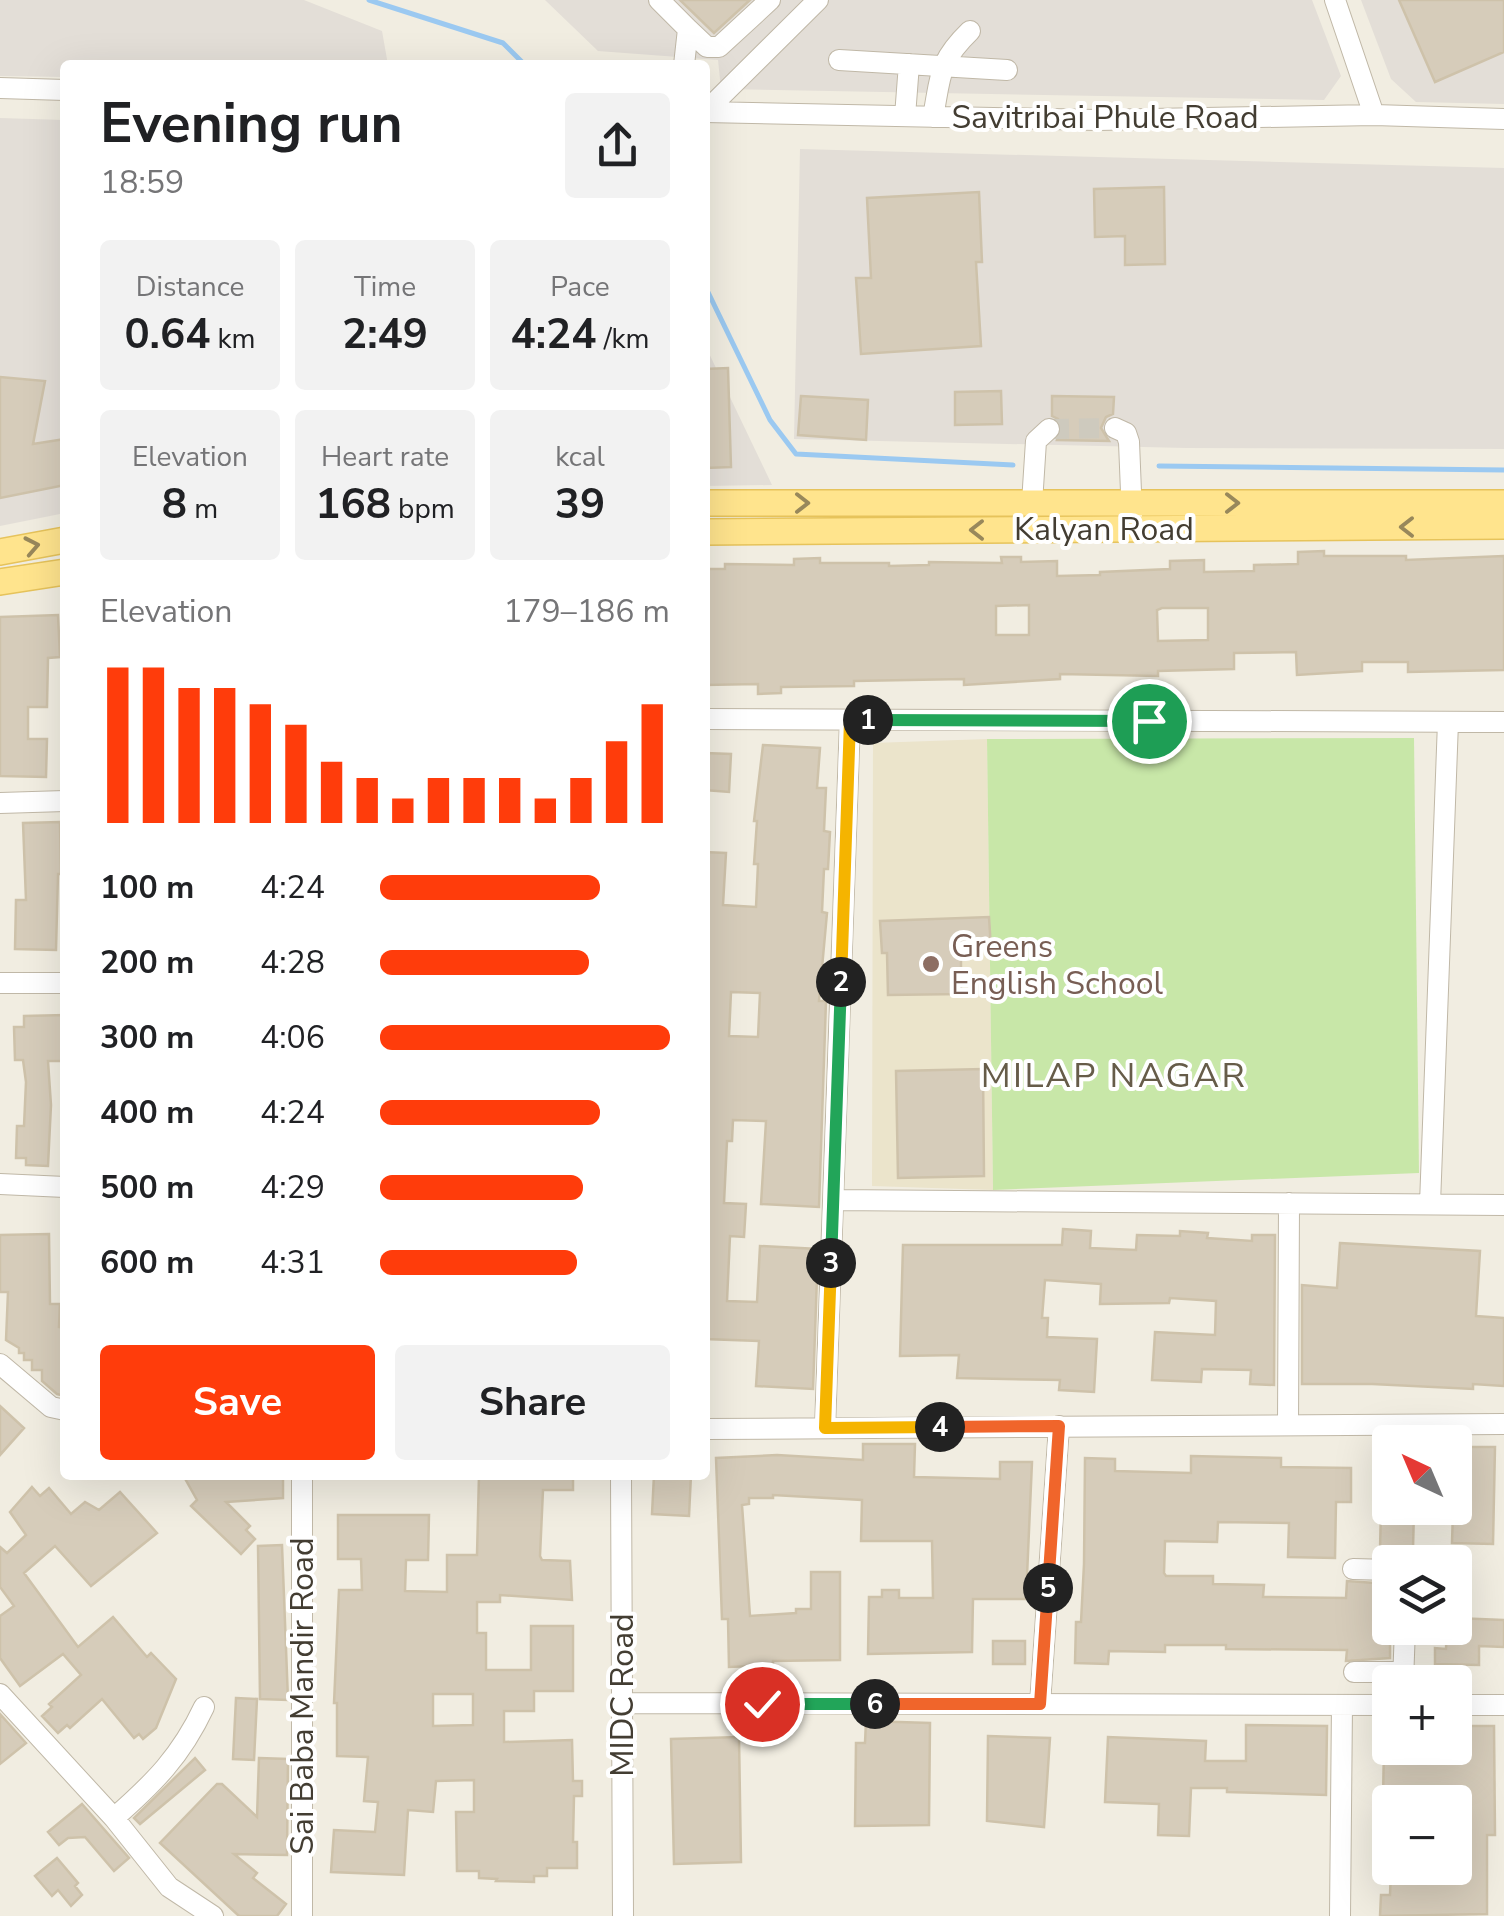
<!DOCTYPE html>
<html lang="en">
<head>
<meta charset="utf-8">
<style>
  :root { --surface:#fff; --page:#f2f2f2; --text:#202124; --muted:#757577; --accent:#ff3c0b }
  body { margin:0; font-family:"Nunito Sans",sans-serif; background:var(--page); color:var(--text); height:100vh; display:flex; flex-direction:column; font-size:38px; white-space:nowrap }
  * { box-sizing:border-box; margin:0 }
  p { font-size:32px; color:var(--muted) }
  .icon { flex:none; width:55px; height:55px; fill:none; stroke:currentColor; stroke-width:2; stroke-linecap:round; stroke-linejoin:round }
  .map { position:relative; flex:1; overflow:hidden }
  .details { position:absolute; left:60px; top:60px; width:650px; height:1420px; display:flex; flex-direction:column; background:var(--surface); border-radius:10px; box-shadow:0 10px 40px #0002 }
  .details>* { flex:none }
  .needle { width:65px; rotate:316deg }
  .buttons { position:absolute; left:1372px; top:1425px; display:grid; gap:20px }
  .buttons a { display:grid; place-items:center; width:100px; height:100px; border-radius:10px; background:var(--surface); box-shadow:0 10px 40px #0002; font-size:50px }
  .pin { position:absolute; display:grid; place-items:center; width:85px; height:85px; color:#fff; margin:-42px; border:5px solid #fff; border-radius:50%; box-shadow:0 2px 10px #0007 }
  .km { position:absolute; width:50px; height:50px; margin:-25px; border-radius:50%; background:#222; color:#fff; font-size:28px; line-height:50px; text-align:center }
  .round { display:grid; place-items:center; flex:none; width:105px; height:105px; border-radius:10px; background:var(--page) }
  .summary { display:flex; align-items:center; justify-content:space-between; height:170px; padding:0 40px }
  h1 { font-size:55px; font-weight:700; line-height:75px }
  .metrics { display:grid; grid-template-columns:repeat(3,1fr); gap:15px; height:170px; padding:10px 40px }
  .metrics div { display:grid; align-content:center; border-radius:10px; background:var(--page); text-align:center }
  .metrics b { font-size:42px; font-weight:700 }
  .metrics small { font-size:28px; font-weight:400 }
  .metrics p { font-size:28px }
  .chart { height:280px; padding:20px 40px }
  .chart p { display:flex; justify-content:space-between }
  .chart svg { width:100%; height:180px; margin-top:10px; stroke:var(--accent); stroke-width:6 }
  .action { display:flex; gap:20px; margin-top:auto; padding:20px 40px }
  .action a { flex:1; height:115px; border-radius:10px; background:var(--accent); color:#fff; font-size:40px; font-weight:700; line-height:115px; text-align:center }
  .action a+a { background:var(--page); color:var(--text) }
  ul { padding:0 40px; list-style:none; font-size:32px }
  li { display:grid; grid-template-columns:160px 120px 1fr; align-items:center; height:75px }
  li i { height:25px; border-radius:12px; background:var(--accent) }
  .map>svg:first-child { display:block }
</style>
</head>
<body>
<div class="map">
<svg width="1504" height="1916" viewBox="0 0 1504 1916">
  <rect width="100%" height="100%" fill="#f1ede1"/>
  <path fill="#e3ded7" d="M0 0H304L382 31 388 65H65V77L0 76Z
    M545 0H1312L1341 76 1324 100 721 89 718 60 598 51Z
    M1361 0H1504V104L1416 102 1391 79Z
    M0 118 65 120V513L0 526Z
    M800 149 1504 168V449L1186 448 794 439Z
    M705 345 772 485 705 486Z"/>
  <path fill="#ebe4cb" d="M987 739 993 1190 872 1186 873 743Z"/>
  <path fill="#c8e7a8" d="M1414 738 1419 1173 993 1190 987 739Z"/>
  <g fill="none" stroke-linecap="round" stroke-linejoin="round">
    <path stroke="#9bc9f1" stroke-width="5" d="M369 0 503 43 525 65
      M705 286 770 420 796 454 1013 465
      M1159 466 1504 470"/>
  </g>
  <path fill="#d6ccba" stroke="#cec2aa" stroke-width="2.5" fill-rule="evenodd" d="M680 0H750L714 33Z
    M1399 0H1504V52L1435 82Z
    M1164 187 1165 264 1125 265V236L1095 237 1094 189Z
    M979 192 982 262H976L981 346 861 354 856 278H871L867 198Z
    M728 368 731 467 705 468V369Z
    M0 377 45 381 33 444 65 439V485L0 498Z
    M1001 391 1002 424 955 425V392Z
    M801 396 868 400 866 440 798 435Z
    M1052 396 1114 397 1113 414 1106 417 1101 428 1109 441 1057 440 1062 427 1058 419 1052 416Z
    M1324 551V556H1406V560L1504 556V670L1408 672V662H1362V671L1297 675 1296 652 1234 653V669L1158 671V676L1060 674V679L964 685V679L854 681V686L781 687V693L758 694V684L705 685V569H725V564L794 565V559L820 558V563H889V566L929 565V562L1002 563 1001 557H1021V562L1057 561V576L1100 575V572L1170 569V561L1204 560V572L1254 571V565L1298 564V552ZM1029 605V635H996V606ZM1162 608H1208V640L1158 641 1157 610Z
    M58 615 60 657 48 658 47 707H28V739H47L46 777 0 776V617Z
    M763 745 820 748 817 788H826L824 831 830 832 828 869H824L822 912 827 913 819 1001H826L819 1207 761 1204 766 1121 733 1120 732 1141H727L724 1203 746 1204 744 1237 730 1236 727 1301 757 1302 760 1246 818 1249 813 1389 756 1386 759 1341 705 1339V852L726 853 723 905 756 907 758 864H754L757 821H754ZM731 992 760 993 758 1037 729 1036Z
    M705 753 731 754 729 792 705 790Z
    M60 822 61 874H58L56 950 15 949 16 900H26L23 823Z
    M989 917 991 949 961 950V994L888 995 887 953H882L880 921Z
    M65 1015V1061H48L51 1105 48 1166 26 1165V1158H16L17 1126H24L26 1082 23 1060H15L14 1027H24V1016Z
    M983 1069 984 1176 898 1178 896 1071Z
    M1063 1229 1091 1231 1090 1248 1136 1250 1137 1235 1180 1236V1231L1208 1233 1207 1238 1252 1241V1235H1275L1274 1385 1250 1384 1251 1370 1202 1369 1201 1382 1152 1380 1155 1332 1215 1335 1216 1301 1170 1298 1169 1303 1100 1304 1101 1284 1045 1280 1042 1318H1048L1047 1337 1097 1339 1094 1392 1059 1390 1060 1380 957 1378 959 1355 900 1356 903 1245H1062Z
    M49 1234 50 1304H60L59 1327 65 1328V1396L57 1394 42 1381V1370H32V1360H24V1353H19V1348L6 1340 8 1292H0V1235Z
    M1340 1243 1480 1251 1476 1316 1504 1318V1386L1473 1384V1389L1372 1384H1302V1285L1337 1288Z
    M0 1406 24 1428 0 1455Z
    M863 1444H915L914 1477 1000 1479V1462H1032L1026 1599H973L972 1652 868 1654 869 1597H882V1590H899V1598H933L932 1541H861L862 1500 773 1495V1498H749V1504L742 1505 750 1616 796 1613V1609H811V1572H840V1660L773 1661V1665L729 1667 728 1619H722L716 1458 777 1455 863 1460Z
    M1455 1447H1495L1493 1544 1452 1543Z
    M1191 1456 1281 1458V1467L1351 1468V1502H1336L1335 1558 1288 1557 1289 1523 1218 1522 1217 1542 1165 1541 1164 1573 1166 1576H1213V1584L1264 1585 1263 1597 1346 1598 1347 1581 1390 1584V1658L1346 1661 1347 1650 1226 1649V1645H1165V1652L1109 1651 1108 1664 1075 1663 1076 1622H1081L1084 1564 1085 1458 1115 1459V1471L1191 1473Z
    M183 1475H283V1498L226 1502 250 1526 246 1530 255 1539 241 1554 191 1506 197 1500Z
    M479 1475H573V1490H543L540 1556 542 1560 570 1561 572 1600 500 1595V1602H477V1633H486V1670H531V1626H573V1691H534V1711H504V1742L572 1740 573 1781H582V1796H574L573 1842H577V1868H547V1876H534V1882L496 1881 497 1879 479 1878V1871H457L456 1812H474V1780L436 1781 433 1812 408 1810 404 1875 331 1872 334 1830 375 1832 378 1802 364 1801 368 1757 337 1756V1703H334L339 1590H362L361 1559H338V1515H429L428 1560H406L405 1591 447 1592V1555H477ZM433 1694H473V1725L433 1726Z
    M654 1475H691L689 1516 652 1514Z
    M32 1487 40 1496 49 1488 71 1514 85 1502 99 1510 120 1492 157 1533 91 1586 55 1546 24 1573 78 1647 113 1617 147 1657 151 1653 176 1679 156 1728 143 1739 139 1734 134 1738 102 1699 70 1728 67 1725 58 1733 42 1716 52 1707 49 1704 81 1675 63 1654 20 1686 0 1658V1616L14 1606 0 1587V1547L7 1553 26 1535 10 1512Z
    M1381 1508H1414L1413 1550H1380Z
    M282 1545 288 1700 260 1699 258 1546Z
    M1455 1618 1504 1620V1647L1479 1646V1665L1435 1664V1648L1446 1649 1447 1628H1455Z
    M993 1641H1025V1664H993Z
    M236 1698 257 1699 254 1760 233 1759Z
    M0 1714 26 1743 0 1764Z
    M866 1721 930 1723 929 1825 855 1826 856 1743H865Z
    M1246 1725 1327 1726 1326 1795 1227 1792V1788H1191L1189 1836 1158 1835 1159 1804 1105 1802 1108 1737 1206 1741 1205 1761H1246Z
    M1455 1726H1494L1495 1835H1487V1914L1380 1916 1381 1895H1390L1391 1868H1455V1802H1449V1799L1383 1798 1384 1748H1455Z
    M988 1736 1050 1738 1044 1827 987 1821Z
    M739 1737 741 1862 674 1864 671 1739Z
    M195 1758 205 1770 140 1824 134 1818Z
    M259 1758 288 1759 287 1855 234 1854 257 1873 253 1878 286 1904 277 1916H239L160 1843 217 1784H222L257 1817Z
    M82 1804 129 1858 114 1871 85 1837 68 1838 59 1845 48 1832Z
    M57 1858 78 1883 75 1886 82 1895 71 1906 58 1890 52 1896 35 1876Z"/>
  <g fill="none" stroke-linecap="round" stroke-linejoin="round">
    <path stroke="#cecabe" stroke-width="20" stroke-dasharray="20 10" stroke-linecap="butt" d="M1049 429 1115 428"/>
    <defs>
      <path id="minor" d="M659 0 688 29 684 65
        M1335 0 1374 115
        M688 29 707 47H719L770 0
        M839 60 1007 70
        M0 88 65 90
        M705 112 1097 120 1374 115 1504 119
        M705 112 818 0
        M905 116 909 64
        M933 117C941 75 938 62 970 31
        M1115 428 1126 433 1129 442 1132 517
        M1032 503 1036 441 1049 429
        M705 719 1504 722
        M0 803 65 801
        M0 983H65
        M0 1184 65 1187
        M833 1200 1504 1205
        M1430 1204 1448 722
        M0 1364 51 1407 65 1410
        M1288 1425 1289 1203
        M825 1428 850 720
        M705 1429 1504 1424
        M621 1475 623 1916
        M1353 1569 1390 1570
        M1354 1672H1403
        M1403 1682 1405 1628
        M0 1694 114 1818 169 1887 213 1916
        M623 1703 1390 1705
        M1040 1704 1059 1426
        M1455 1705H1504
        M114 1818C154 1783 181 1756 204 1707
        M302 1916V1475
        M1340 1916 1342 1705"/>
      <path id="major" d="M705 503H1504
        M705 532 1504 526
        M0 552 65 540
        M0 582 65 572"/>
    </defs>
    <use href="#minor" stroke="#c0b8a7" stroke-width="22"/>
    <use href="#major" stroke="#e6c35b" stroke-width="28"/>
    <use href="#minor" stroke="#fff" stroke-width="20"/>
    <use href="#major" stroke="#ffe48d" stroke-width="25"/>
  </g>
  <defs><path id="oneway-chevron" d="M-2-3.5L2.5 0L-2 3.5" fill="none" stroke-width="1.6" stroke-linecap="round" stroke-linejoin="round" transform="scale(2.5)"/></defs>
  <g stroke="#98885b">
    <use href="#oneway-chevron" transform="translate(802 503)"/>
    <use href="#oneway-chevron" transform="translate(1232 503)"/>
    <use href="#oneway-chevron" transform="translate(1407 527) rotate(180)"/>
    <use href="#oneway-chevron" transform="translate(977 530) rotate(180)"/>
    <use href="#oneway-chevron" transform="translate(32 546) rotate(-11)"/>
  </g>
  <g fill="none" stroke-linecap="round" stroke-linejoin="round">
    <defs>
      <path id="split-1" d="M868 720 1149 721"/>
      <path id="split-2" d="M841 982 850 720H868"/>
      <path id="split-3" d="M831 1263 841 982"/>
      <path id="split-4" d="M831 1263 825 1428 940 1427"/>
      <path id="split-5" d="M940 1427 1059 1426 1048 1588"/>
      <path id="split-6" d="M875 1704H1040L1048 1588"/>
      <path id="split-7" d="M762 1704H875"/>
    </defs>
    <use href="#split-1" stroke="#fff" stroke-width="20"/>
    <use href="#split-2" stroke="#fff" stroke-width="20"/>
    <use href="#split-3" stroke="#fff" stroke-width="20"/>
    <use href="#split-4" stroke="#fff" stroke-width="20"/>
    <use href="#split-5" stroke="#fff" stroke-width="20"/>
    <use href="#split-6" stroke="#fff" stroke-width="20"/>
    <use href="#split-7" stroke="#fff" stroke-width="20"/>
    <use href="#split-1" stroke="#22a559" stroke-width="12"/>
    <use href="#split-2" stroke="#f5b400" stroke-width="12"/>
    <use href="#split-3" stroke="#22a559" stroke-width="12"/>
    <use href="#split-4" stroke="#f5b400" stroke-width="12"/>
    <use href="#split-5" stroke="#f0652b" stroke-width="12"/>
    <use href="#split-6" stroke="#f0652b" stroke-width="12"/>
    <use href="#split-7" stroke="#22a559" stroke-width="12"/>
  </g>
  <circle fill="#8d6e63" stroke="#fff" stroke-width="4" cx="931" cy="964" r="10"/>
  <g text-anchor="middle" stroke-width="8" stroke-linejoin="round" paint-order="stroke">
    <g font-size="32" fill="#433d32" stroke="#fff">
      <text x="1105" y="128">Savitribai Phule Road</text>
      <text x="1104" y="540">Kalyan Road</text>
      <text transform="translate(622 1695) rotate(-90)" y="11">MIDC Road</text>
      <text transform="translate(302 1696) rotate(-90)" y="11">Sai Baba Mandir Road</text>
    </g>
    <g font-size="32" fill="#785e54" stroke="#fff" text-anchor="start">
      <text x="951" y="957">Greens<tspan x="951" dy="37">English School</tspan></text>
    </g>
    <g font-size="35" letter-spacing="2.5" fill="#665c49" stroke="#fff">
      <text x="1114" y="1087">MILAP NAGAR</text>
    </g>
  </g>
</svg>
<div class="buttons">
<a><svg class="needle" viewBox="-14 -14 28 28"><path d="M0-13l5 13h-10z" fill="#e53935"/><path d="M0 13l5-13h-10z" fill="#757577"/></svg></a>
<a><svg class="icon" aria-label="layers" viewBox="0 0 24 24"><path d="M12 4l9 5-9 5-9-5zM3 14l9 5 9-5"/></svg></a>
<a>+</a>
<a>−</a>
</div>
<div class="pin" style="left:1149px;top:721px;background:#1e9e55"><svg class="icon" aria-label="arrive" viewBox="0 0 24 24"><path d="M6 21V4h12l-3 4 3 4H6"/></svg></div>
<div class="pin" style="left:762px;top:1704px;background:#d93025"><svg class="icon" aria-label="check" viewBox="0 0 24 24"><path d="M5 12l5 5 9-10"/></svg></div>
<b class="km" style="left:868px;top:720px">1</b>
<b class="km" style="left:841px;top:982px">2</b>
<b class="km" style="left:831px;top:1263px">3</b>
<b class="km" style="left:940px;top:1427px">4</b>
<b class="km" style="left:1048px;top:1588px">5</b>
<b class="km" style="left:875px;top:1704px">6</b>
<section class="details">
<div class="summary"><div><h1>Evening run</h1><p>18:59</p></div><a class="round"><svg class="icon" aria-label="share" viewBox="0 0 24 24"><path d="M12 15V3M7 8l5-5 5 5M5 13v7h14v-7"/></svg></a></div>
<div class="metrics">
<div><p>Distance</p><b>0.64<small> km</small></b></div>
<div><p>Time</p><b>2:49</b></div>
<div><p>Pace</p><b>4:24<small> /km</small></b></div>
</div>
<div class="metrics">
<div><p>Elevation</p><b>8<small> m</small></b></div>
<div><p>Heart rate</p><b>168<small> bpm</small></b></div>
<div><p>kcal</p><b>39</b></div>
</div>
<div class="chart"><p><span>Elevation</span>179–186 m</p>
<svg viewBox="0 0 160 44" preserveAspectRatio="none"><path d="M5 44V6M15 44V6M25 44V11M35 44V11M45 44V15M55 44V20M65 44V29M75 44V33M85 44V38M95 44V33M105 44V33M115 44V33M125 44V38M135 44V33M145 44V24M155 44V15"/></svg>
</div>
<ul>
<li><b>100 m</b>4:24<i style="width:76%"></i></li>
<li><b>200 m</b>4:28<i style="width:72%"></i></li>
<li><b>300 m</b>4:06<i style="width:100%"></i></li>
<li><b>400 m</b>4:24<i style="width:76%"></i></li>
<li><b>500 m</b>4:29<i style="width:70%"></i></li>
<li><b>600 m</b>4:31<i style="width:68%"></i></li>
</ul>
<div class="action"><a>Save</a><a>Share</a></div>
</section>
</div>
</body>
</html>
